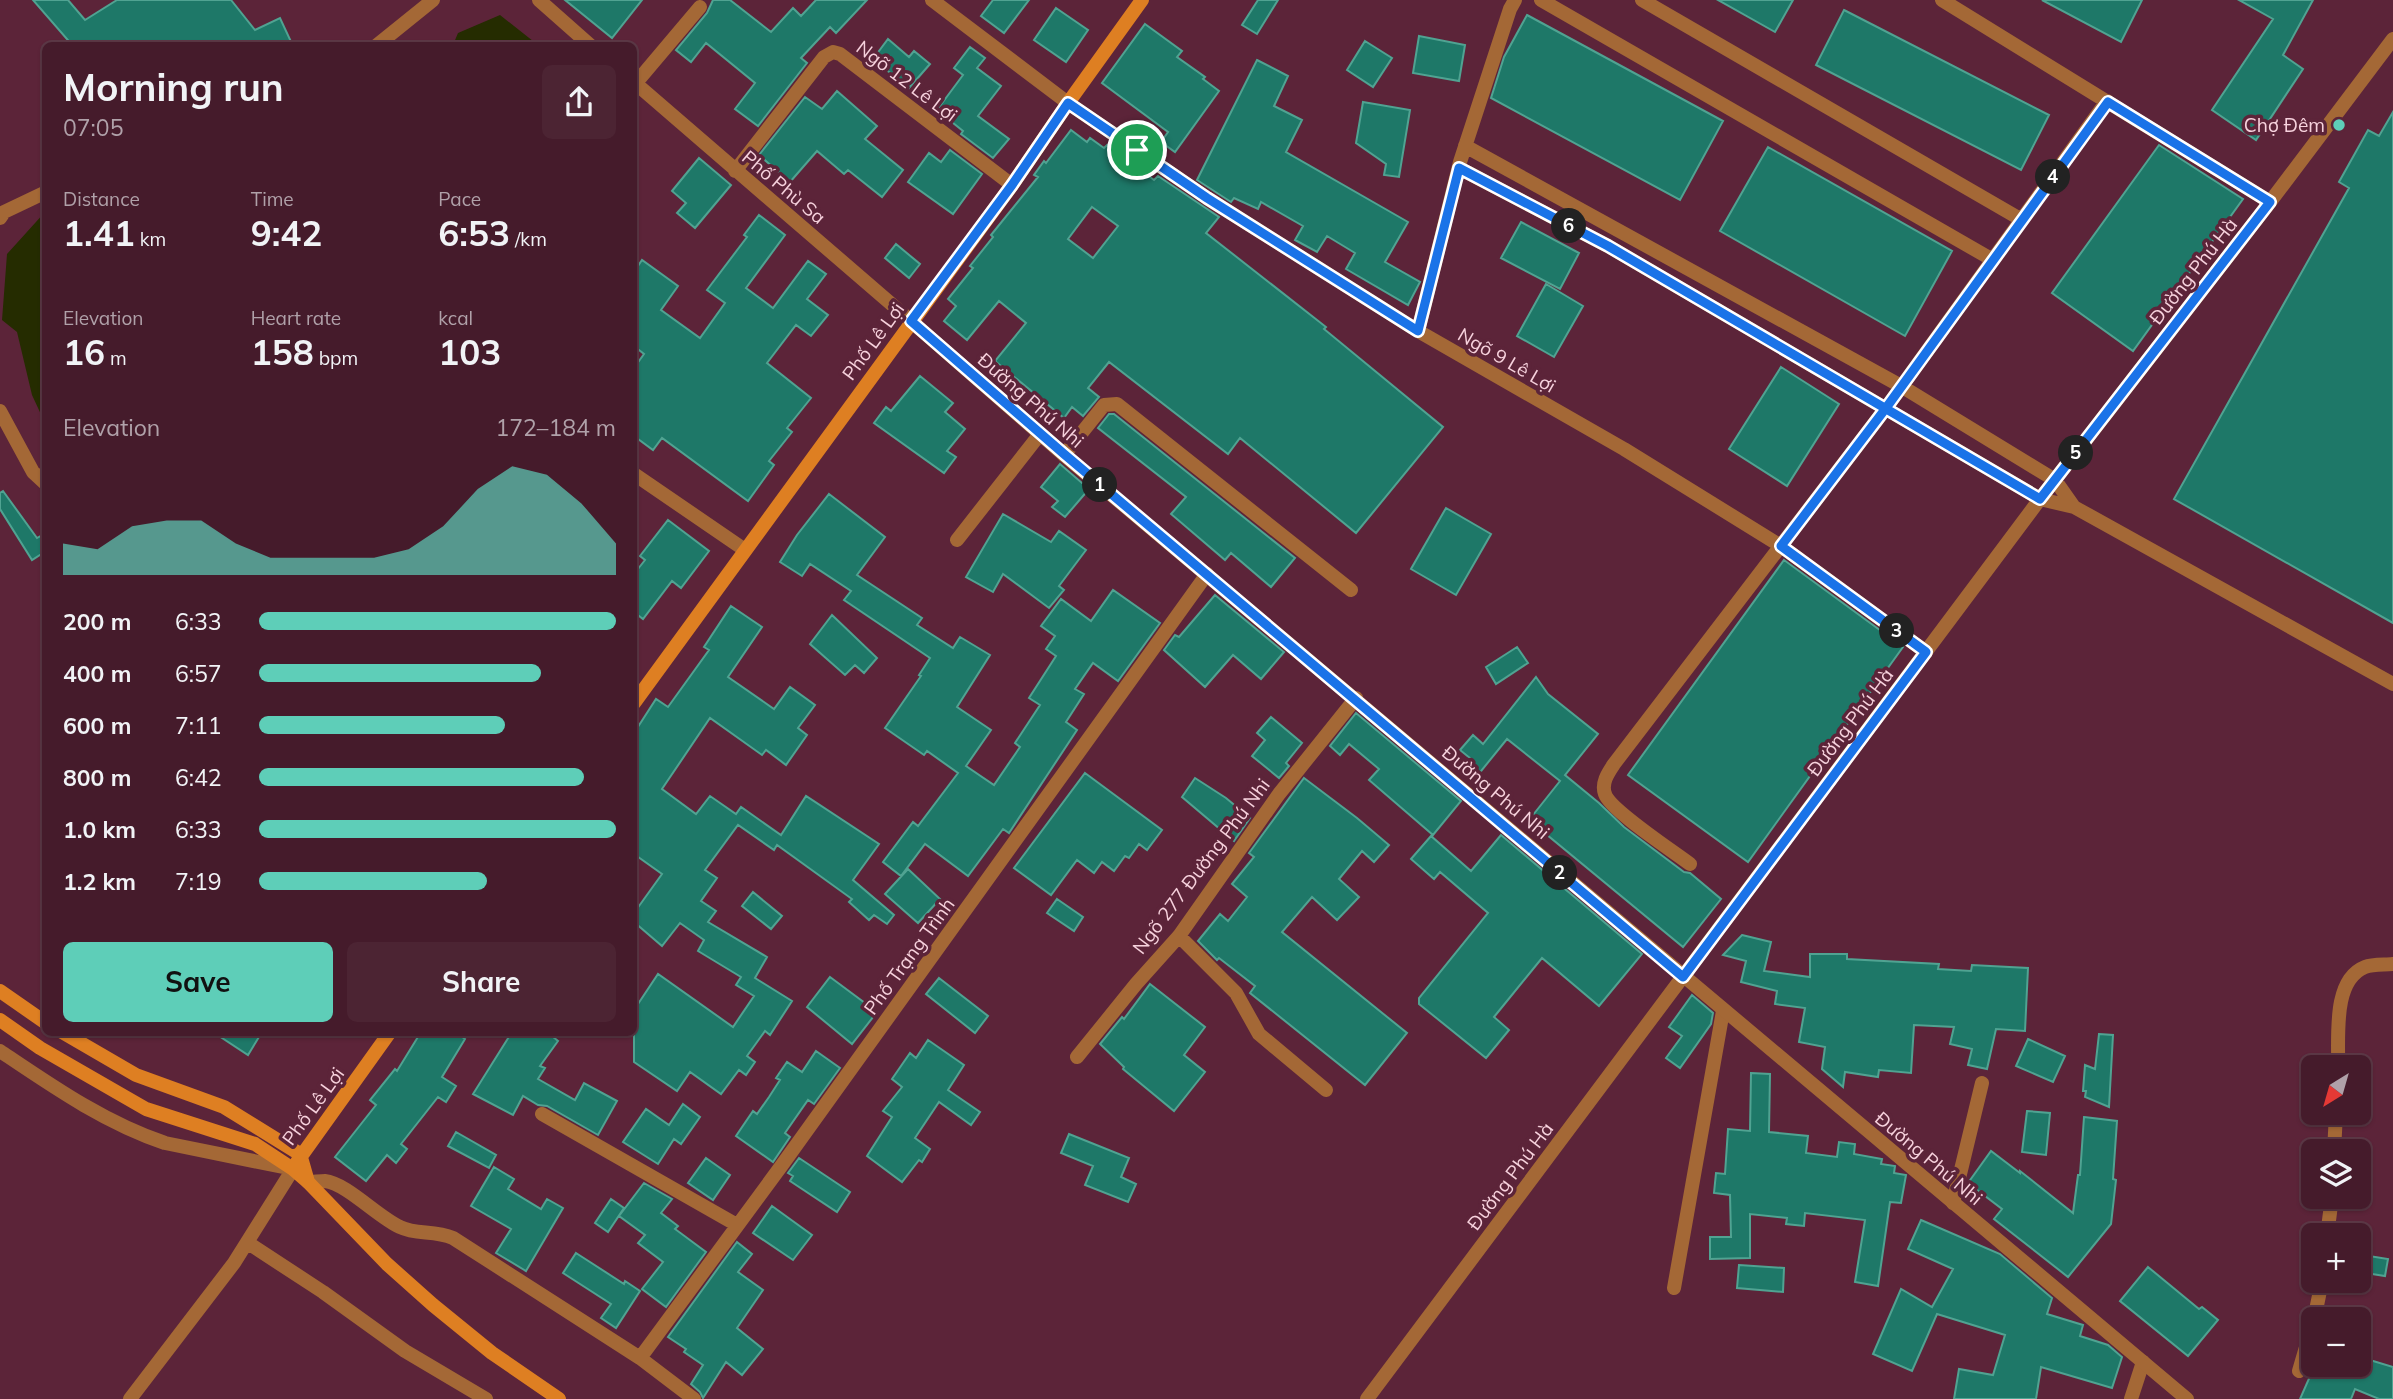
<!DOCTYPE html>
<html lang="en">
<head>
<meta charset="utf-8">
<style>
  :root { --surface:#451b2b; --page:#4c2433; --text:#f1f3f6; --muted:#b0a1a9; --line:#5d3947; --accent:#5eceb8 }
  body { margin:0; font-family:Mulish,sans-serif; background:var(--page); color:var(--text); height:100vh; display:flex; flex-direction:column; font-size:26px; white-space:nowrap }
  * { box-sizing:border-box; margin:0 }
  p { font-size:23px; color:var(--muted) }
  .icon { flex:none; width:38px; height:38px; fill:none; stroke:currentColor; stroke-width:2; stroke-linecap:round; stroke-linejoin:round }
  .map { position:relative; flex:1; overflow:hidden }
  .sheet { position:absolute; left:42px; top:42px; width:595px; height:994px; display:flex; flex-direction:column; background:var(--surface); border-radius:10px; box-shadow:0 2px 5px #0004,0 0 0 2px var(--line) }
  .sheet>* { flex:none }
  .needle { width:46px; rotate:217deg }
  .fabs { position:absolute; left:2301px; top:1055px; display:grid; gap:14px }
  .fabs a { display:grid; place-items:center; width:70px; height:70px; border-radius:10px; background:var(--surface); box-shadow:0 2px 5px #0004,0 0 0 2px var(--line); font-size:35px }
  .pin { position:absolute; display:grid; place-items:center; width:60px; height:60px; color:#fff; margin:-30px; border:4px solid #fff; border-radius:50%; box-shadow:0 2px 7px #0007 }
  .km { position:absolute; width:35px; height:35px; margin:-18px; border-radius:50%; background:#222; color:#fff; font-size:19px; line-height:35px; text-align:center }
  .round { display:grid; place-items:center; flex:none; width:74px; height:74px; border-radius:10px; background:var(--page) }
  .head { display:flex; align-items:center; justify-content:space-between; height:119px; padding:0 21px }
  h1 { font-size:38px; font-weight:700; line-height:52px }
  .figures { display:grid; grid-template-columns:repeat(3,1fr); gap:10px; height:119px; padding:7px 21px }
  .figures div { display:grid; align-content:center }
  .figures b { font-size:35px; font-weight:700 }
  .figures small { font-size:19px; font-weight:400 }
  .figures p { font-size:19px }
  .chart { height:196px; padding:14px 21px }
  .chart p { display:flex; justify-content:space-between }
  .chart svg { width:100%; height:126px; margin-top:7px; fill:var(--accent); opacity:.7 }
  .primary-button { display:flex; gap:14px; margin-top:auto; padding:14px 21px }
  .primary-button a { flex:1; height:80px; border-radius:10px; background:var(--accent); color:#111; font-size:28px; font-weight:700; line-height:80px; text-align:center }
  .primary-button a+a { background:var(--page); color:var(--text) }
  ul { padding:0 21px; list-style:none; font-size:23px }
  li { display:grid; grid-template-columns:112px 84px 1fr; align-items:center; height:52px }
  li i { height:18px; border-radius:9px; background:var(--accent) }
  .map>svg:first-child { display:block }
</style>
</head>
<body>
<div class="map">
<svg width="2393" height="1399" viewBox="0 0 2393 1399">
  <rect width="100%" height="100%" fill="#5c2439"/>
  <path fill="#252c00" d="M500 15 538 45H453L458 33Z
    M45 212V423L32 395 17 332 2 320 7 254Z"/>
  <path fill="#1e7868" stroke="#50a392" stroke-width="2" fill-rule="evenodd" d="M33 0H68L85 20 117 0H231L255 30 280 18 293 46H73Z
    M565 0H642L612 38Z
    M713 0H730L771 32 793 8 801 16 816 0H867L836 33 830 27 801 58 807 63 758 126 735 109 755 83 706 43 691 62 676 50 707 13Z
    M993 0H1029L1004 33 981 16Z
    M1258 0H1278L1257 34 1242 25Z
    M1718 0H1793L1775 32Z
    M2042 0H2142L2121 42Z
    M2239 0H2313L2283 55 2303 69 2256 140 2212 110 2273 19Z
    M1056 8 1088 30 1066 62 1034 40Z
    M1844 10 2049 115 2021 170 1816 65Z
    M1527 15 1723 121 1680 200 1491 98 1504 57Z
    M1145 24 1182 51 1177 57 1205 77 1203 79 1219 91 1175 152 1161 142 1168 132 1102 83Z
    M1419 36 1465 45 1459 81 1413 73Z
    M888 39 909 57 914 51 930 64 909 88 873 59Z
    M1365 41 1392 58 1373 87 1347 70Z
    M970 47 985 58 977 68 1001 86 978 116 1009 139 993 158 961 134 963 131 937 110 963 75 954 68Z
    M1257 60 1288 76 1274 106 1302 120 1286 152 1408 222 1385 262 1420 282 1408 305 1346 269 1355 253 1327 236 1317 252 1295 240 1303 226 1261 202 1258 209 1234 198 1231 202 1197 180Z
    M837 91 877 126 865 139 903 170 882 197 848 170 844 174 817 151 790 182 759 155 805 97 822 109Z
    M1363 102 1410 110 1399 177 1384 175 1386 164 1356 143Z
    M2393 112V623L2174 499 2349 188 2339 182 2368 130 2379 136Z
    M1071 130 1087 142 1090 138 1104 148 1107 145 1154 180 1158 176 1219 217 1206 233 1326 327 1324 329 1443 427 1356 533 1240 438 1228 454 1109 362 1088 388 1099 397 1083 416 1072 407 1064 418 995 361 1026 323 999 301 967 340 944 321 956 306 948 299 973 268 970 266 993 237 991 235 1038 177 1034 175 1044 161 1046 163ZM1092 207 1118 226 1093 258 1068 239Z
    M2159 145 2243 199 2133 351 2052 293Z
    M1768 147 1952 251 1905 336 1720 231Z
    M950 150 982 174 953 214 908 182 929 153 941 162Z
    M699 158 731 185 695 228 677 213 686 203 672 191Z
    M759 215 785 235 746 288 773 308 808 261 826 274 807 299 828 315 811 336 796 325 767 363 811 398 787 428 792 432 769 461 774 465 748 501 662 438 653 450 634 436V368L644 354 634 346V272L642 260 678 286 661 310 700 338 725 303 707 290 747 237 744 235Z
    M1521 222 1579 253 1560 289 1501 258Z
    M896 244 920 264 909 278 885 258Z
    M1546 284 1583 306 1554 357 1517 336Z
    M1781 367 1839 404 1787 486 1729 449Z
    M920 376 953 403 945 412 965 429 947 451 956 457 944 473 874 423 886 407 891 411Z
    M1109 414H1114L1295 558 1271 587 1231 553 1225 560 1171 514 1186 497 1098 428Z
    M1060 464 1089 489 1065 517 1052 507 1058 501 1041 487Z
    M3 491 37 538 46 533V551L32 560 0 509V493Z
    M829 494 885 537 857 575 922 618 917 625 953 648 960 637 990 655 957 707 991 730 966 766 994 785 1020 747 1015 743 1040 705 1029 698 1056 656 1046 649 1055 636 1041 626 1061 599 1091 621 1113 590 1160 623 1118 681 1093 663 1075 689 1084 694 1066 722 1077 730 1009 833 1003 829 968 876 925 844 901 876 883 862 913 822 918 826 958 773 927 751 924 755 885 728 921 676 919 675 930 658 844 600 851 591 810 564 802 576 780 562 797 535Z
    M1446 508 1491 534 1456 595 1411 569Z
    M1003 514 1051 542 1059 531 1086 550 1059 586 1064 590 1049 608 1003 574 993 592 966 577Z
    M668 520 709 551 681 588 672 581 643 619 634 612V574L645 560 640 556Z
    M1784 560 1903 647 1748 862 1628 775Z
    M1215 595 1284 652 1261 679 1233 655 1205 687 1164 650 1175 635 1179 637Z
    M731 606 762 627 728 677 774 709 790 687 815 705 798 728 807 735 786 765 766 750 762 755 710 718 662 789 696 814 710 796 736 814 741 807 781 835 806 796 879 844 853 880 894 915 887 924 874 915 869 920 849 902 852 899 777 845 774 850 738 825 705 870 717 878 701 901 716 911 708 922 767 957 755 978 792 1001 770 1035 765 1031 747 1056 755 1062 746 1075 739 1070 721 1094 690 1072 677 1091 634 1062V1010L658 974 733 1027 754 996 736 985 741 977 698 951 704 940 680 923 662 946 634 922V913L662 874 634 854V733L656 699 668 707 709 650 704 647Z
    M832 615 877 658 864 673 855 665 845 675 810 644Z
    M1517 647 1528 663 1496 684 1486 667Z
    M1536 677 1548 694 1598 734 1565 775 1599 803 1624 827 1684 872 1690 873 1721 899 1683 947 1529 820 1560 781 1507 739 1473 781 1462 772 1471 759 1460 750 1473 735 1483 744Z
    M1356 713 1461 801 1433 835 1369 780 1379 769 1349 744 1340 755 1330 746Z
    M1271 717 1302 743 1286 763 1289 766 1279 778 1252 756 1265 740 1257 733Z
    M1085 773 1162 830 1147 850 1139 844 1129 858 1125 856 1114 871 1102 862 1094 873 1077 860 1051 895 1014 868Z
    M1195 778 1226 798 1250 818 1234 841 1182 797Z
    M1304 778 1357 818 1389 845 1374 862 1362 851 1339 879 1359 897 1337 920 1312 897 1282 932 1407 1033 1365 1085 1250 993 1255 986 1219 958 1217 960 1198 941 1220 914 1228 921 1247 897 1232 884 1254 857 1249 853Z
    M1501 835 1642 954 1599 1006 1542 958 1494 1017 1509 1030 1486 1058 1419 1004V998L1488 913 1440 872 1434 879 1411 859 1431 836 1471 871Z
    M908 869 940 899 918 923 885 894Z
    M753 892 782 916 771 929 742 906Z
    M1057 899 1083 917 1074 931 1047 913Z
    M1742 935 1771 942 1764 971 1810 977V954H1847V959L1939 964 1938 969 1971 971 1972 965 2028 968 2025 1031 1996 1029 1987 1069 1968 1065 1972 1049 1950 1044 1954 1027 1914 1025 1911 1073 1879 1070 1878 1077 1845 1072 1843 1087 1822 1069 1825 1047 1799 1042 1805 1008 1775 1004 1777 991 1741 982 1746 961 1723 955Z
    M830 977 877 1012 852 1044 807 1007Z
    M939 978 988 1016 975 1033 926 994Z
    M1150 984 1205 1027 1184 1055 1205 1072 1174 1111 1123 1069 1124 1067 1100 1044 1122 1017 1124 1019Z
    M1692 995 1713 1013 1711 1024 1680 1068 1666 1058 1682 1036 1669 1027Z
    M213 1032H262L248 1055Z
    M421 1032H455L465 1039 442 1077 456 1086 446 1102 438 1097 401 1144 407 1149 396 1163 387 1155 366 1181 335 1157 376 1105 370 1100 395 1069 397 1071Z
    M512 1032H547L558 1041 540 1066 545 1068 538 1079 575 1100 584 1083 617 1101 598 1135 547 1106 538 1105 523 1096 513 1115 473 1094Z
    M2099 1034 2113 1035 2109 1107 2085 1097 2086 1091H2083L2085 1065 2095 1069Z
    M2028 1039 2065 1056 2053 1082 2016 1066Z
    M928 1040 964 1065 948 1090 980 1112 971 1125 939 1102 915 1138 930 1149 922 1162 919 1160 902 1182 867 1156 892 1117 883 1111 902 1087 892 1079 910 1053 916 1058Z
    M816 1051 840 1068 814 1104 808 1100 785 1133 790 1137 773 1162 736 1136 753 1111 757 1114 769 1097 780 1080 776 1078 787 1062 802 1072Z
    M1751 1073 1770 1074 1769 1132 1808 1136 1806 1153 1837 1157 1839 1142 1855 1144 1854 1154 1882 1159 1881 1164 1895 1166 1894 1173 1906 1175 1901 1203 1890 1202 1878 1286 1855 1282 1865 1220 1805 1213 1804 1226 1786 1224 1787 1218 1750 1214V1258L1710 1259V1237H1731L1730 1195 1714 1193 1716 1173 1725 1174 1728 1129 1750 1131Z
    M683 1104 700 1117 681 1144 674 1139 658 1164 623 1142 646 1109 669 1125Z
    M2027 1111 2050 1113 2046 1155 2022 1152Z
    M2084 1117 2117 1121 2113 1179 2116 1180 2111 1224 2068 1277 1994 1219 2002 1209 1968 1183 1991 1151 2020 1173V1171L2073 1213 2078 1175H2080Z
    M456 1132 496 1155 489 1168 448 1146Z
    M1069 1134 1129 1158 1121 1177 1136 1184 1128 1202 1085 1185 1093 1166 1061 1153Z
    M706 1158 730 1175 713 1200 688 1183Z
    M799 1158 850 1192 837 1212 790 1181 793 1176 788 1173Z
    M494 1167 514 1179 508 1189 541 1209 547 1199 563 1208 526 1271 496 1253 511 1229 471 1206Z
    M644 1183 672 1199 661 1213 678 1226 675 1229 706 1252 666 1307 642 1289 663 1262 638 1243 645 1235 619 1216Z
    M611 1199 624 1208 608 1232 595 1223Z
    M772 1206 812 1235 793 1260 753 1233Z
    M1921 1220 2000 1254 2052 1298 2047 1314 2083 1325 2080 1336 2108 1345 2122 1357 2112 1388 2041 1367 2036 1399H1954L1959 1369 1993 1375 2005 1335 1937 1314 1912 1371 1873 1354 1901 1289 1932 1307 1953 1269 1908 1249Z
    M737 1242 752 1254 738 1272 763 1290 737 1328 763 1349 742 1375 726 1362 703 1398 700 1392 691 1384 703 1365 684 1352 686 1349 668 1337Z
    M576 1253 624 1284 625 1281 640 1291 616 1328 601 1318 611 1304 563 1273Z
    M2369 1256 2388 1259 2385 1276 2359 1272V1257Z
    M1739 1265 1784 1268 1783 1292 1737 1288Z
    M2148 1267 2199 1309 2202 1307 2218 1320 2188 1356 2120 1301Z
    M2360 1357 2393 1367V1399H2379L2355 1389 2351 1399H2300L2315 1365H2338L2355 1372 2359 1365Z"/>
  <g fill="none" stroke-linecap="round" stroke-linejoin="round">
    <path stroke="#a46836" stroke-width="14" d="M539 0 591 46
      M932 0 1068 103 1207 198 1418 331 1624 449 1781 546 1926 652
      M1541 0 1993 260
      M1642 0 2022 220
      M1942 0 2270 202
      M376 46 433 0
      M634 82 911 321
      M635 84 700 7
      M1465 146 1901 386 2055 480 2074 507
      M1459 168 1608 246 2040 499 2074 507 2393 684
      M735 171 824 57 833 52 840 54 1012 185
      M0 218 4 212 46 192
      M1418 331 1460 162 1510 9 1515 0
      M0 411 33 472 46 484
      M1064 455 1104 405 1117 404 1351 590
      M634 474 745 550
      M957 540 1040 434
      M1690 864C1673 851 1610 810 1605 794 1601 783 1608 773 1614 764L1886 408 2107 101
      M1179 936 1236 993 1259 1034 1326 1090
      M0 1051C52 1086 105 1123 165 1143L293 1169 234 1263 130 1399
      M1077 1057 1136 984 1179 936 1279 794 1356 698
      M2338 1068C2339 1037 2332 980 2365 967 2373 964 2385 965 2393 964
      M542 1114 737 1225
      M2334 1152 2336 1113
      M308 1182C313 1182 320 1181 325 1181 346 1183 379 1218 400 1227 416 1235 434 1230 453 1238L640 1358 694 1399
      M1953 1203 1982 1083
      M2327 1236 2332 1197
      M248 1243 323 1292 405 1351 486 1399
      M1674 1288 1723 1011
      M2314 1320 2322 1281
      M640 1358 782 1165 1207 574
      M2299 1371 2314 1320
      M1367 1399 2040 499 2270 202 2393 39
      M2131 1399 2143 1362"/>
    <path stroke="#a46836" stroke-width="14" d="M911 321 1064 455 2187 1399"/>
    <path stroke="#de7f22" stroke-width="14" d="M634 703 1012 185 1068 103 1142 0
      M0 991 46 1023
      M0 1020 40 1048 146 1109 255 1144 293 1169 308 1182 387 1264 433 1305 492 1353 559 1399
      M62 1032 136 1075 224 1107 300 1154 308 1182
      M297 1162 390 1032"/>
  </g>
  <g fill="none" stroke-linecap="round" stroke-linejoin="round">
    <defs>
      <path id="route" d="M1137 150 1068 103 1012 185 911 321 1064 454 1683 977 1926 652 1781 546 1886 408 2108 102 2270 202 2040 499 1608 246 1459 168 1418 331 1207 198 1137 150"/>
    </defs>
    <use href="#route" stroke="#fff" stroke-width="14"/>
    <use href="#route" stroke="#1a73e8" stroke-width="9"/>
  </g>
  <circle fill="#5eceb8" stroke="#5c2439" stroke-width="2.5" cx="2339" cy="125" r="7"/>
  <g text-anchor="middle" stroke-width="7" stroke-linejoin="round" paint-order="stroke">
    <g font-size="19" fill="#f7d2dd" stroke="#5c2439">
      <text transform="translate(907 81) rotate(37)" y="7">Ngõ 12 Lê Lợi</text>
      <text transform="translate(784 187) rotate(40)" y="7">Phố Phù Sa</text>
      <text transform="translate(2193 271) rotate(-52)" y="7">Đường Phú Hà</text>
      <text transform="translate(873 341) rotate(-54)" y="7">Phố Lê Lợi</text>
      <text transform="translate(1507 360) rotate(30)" y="7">Ngõ 9 Lê Lợi</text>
      <text transform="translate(1031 400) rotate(41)" y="7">Đường Phú Nhi</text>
      <text transform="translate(1850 722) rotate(-53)" y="7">Đường Phú Hà</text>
      <text transform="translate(1496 792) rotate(40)" y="7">Đường Phú Nhi</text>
      <text transform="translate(1201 866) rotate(-53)" y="7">Ngõ 277 Đường Phú Nhi</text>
      <text transform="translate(909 956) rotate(-54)" y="7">Phố Trạng Trình</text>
      <text transform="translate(313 1106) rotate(-54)" y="7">Phố Lê Lợi</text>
      <text transform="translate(1929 1158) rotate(40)" y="7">Đường Phú Nhi</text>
      <text transform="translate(1510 1176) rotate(-53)" y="7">Đường Phú Hà</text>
    </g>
    <g font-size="19" fill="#f7d2dd" stroke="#5c2439" text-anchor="end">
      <text x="2325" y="132">Chợ Đêm</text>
    </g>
  </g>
</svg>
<div class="fabs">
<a><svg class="needle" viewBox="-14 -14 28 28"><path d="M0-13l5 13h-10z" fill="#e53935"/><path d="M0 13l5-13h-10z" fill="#b0a1a9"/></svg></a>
<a><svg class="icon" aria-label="layers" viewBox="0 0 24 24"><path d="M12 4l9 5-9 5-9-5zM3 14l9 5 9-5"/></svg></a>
<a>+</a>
<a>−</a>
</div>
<div class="pin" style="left:1137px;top:150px;background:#1e9e55"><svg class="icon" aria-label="arrive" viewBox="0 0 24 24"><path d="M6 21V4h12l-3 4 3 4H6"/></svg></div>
<b class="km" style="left:1100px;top:485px">1</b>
<b class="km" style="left:1560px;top:873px">2</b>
<b class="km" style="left:1897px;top:631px">3</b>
<b class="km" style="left:2053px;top:177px">4</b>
<b class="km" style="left:2076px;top:453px">5</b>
<b class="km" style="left:1569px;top:226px">6</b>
<section class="sheet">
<div class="head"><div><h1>Morning run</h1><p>07:05</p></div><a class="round"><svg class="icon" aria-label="share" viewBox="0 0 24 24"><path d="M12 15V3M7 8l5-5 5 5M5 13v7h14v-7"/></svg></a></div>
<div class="figures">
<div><p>Distance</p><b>1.41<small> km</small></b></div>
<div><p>Time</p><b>9:42</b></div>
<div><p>Pace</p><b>6:53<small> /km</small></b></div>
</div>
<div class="figures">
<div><p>Elevation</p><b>16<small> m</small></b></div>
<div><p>Heart rate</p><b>158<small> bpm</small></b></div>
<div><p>kcal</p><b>103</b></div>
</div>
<div class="chart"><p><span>Elevation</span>172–184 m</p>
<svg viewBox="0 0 160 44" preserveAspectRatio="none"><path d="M0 44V33L10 35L20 27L30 25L40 25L50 33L60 38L70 38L80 38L90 38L100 35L110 27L120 14L130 6L140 9L150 19L160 33V44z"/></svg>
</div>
<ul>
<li><b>200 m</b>6:33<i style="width:100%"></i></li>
<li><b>400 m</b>6:57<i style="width:79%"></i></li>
<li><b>600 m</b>7:11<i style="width:69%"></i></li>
<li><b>800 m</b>6:42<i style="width:91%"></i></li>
<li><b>1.0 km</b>6:33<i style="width:100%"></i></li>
<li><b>1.2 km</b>7:19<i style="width:64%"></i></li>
</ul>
<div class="primary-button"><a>Save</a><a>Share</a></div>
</section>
</div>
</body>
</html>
